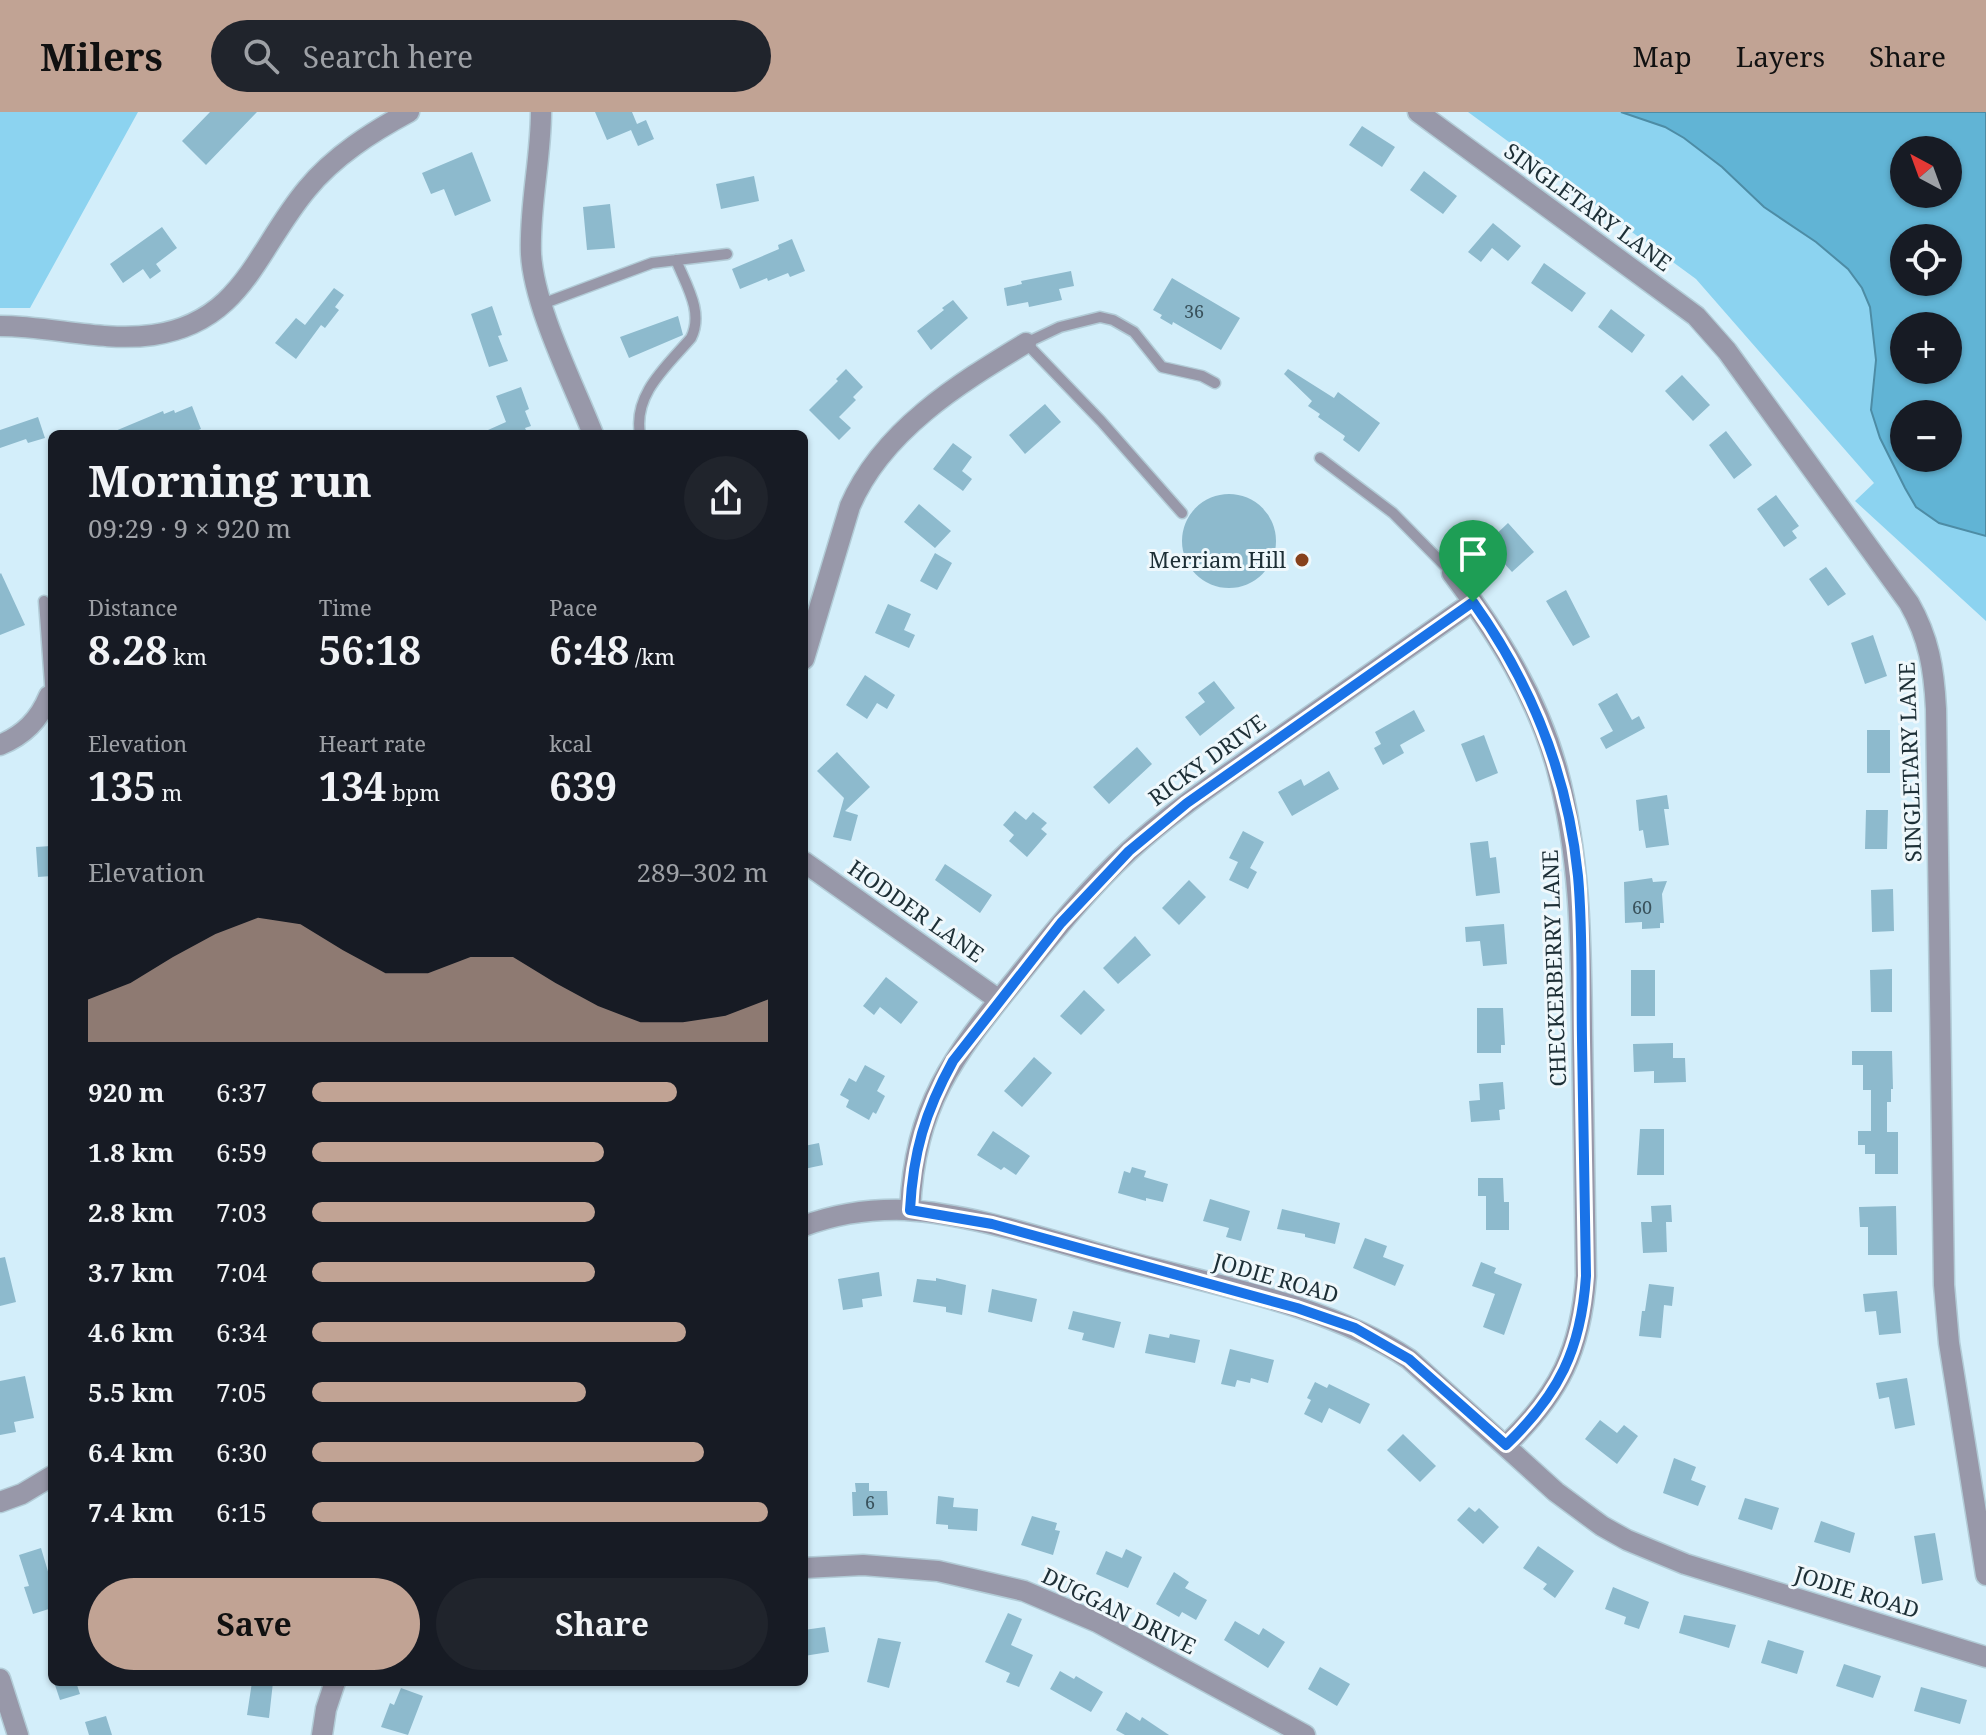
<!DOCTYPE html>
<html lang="en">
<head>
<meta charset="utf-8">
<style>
  :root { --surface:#171b24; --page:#20242c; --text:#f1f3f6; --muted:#9ea1a6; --accent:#c1a394 }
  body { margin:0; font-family:"Noto Serif",serif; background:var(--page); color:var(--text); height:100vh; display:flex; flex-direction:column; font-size:30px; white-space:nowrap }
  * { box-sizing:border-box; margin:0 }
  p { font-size:26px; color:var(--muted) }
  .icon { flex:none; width:44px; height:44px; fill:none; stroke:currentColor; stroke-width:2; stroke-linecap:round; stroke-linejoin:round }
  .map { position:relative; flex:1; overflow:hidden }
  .side { position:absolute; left:48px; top:318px; width:760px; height:1256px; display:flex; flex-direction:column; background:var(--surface); border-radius:12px; box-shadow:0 2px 6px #0004 }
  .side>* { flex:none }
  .needle { width:52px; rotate:319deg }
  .controls { position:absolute; left:1890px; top:24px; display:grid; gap:16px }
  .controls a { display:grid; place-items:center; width:72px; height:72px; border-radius:50%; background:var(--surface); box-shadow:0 2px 6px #0004; font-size:40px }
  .pin { position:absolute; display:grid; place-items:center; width:68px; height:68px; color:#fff; margin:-82px -34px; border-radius:50% 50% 50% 0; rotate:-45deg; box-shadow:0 0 8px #0007 }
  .pin .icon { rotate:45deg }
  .round { display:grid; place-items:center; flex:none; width:84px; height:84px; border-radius:42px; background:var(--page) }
  .summary { display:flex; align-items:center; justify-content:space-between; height:136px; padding:0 40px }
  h1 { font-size:44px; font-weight:700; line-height:60px }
  .stats { display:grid; grid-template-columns:repeat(3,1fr); gap:12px; height:136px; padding:8px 40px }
  .stats div { display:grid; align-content:center }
  .stats b { font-size:40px; font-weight:700 }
  .stats small { font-size:22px; font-weight:400 }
  .stats p { font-size:22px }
  .chart { height:224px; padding:16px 40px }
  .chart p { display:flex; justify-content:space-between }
  .chart svg { width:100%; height:144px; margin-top:8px; fill:var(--accent); opacity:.7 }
  .cta { display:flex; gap:16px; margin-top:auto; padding:16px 40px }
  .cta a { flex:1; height:92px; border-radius:48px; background:var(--accent); color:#111; font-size:32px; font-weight:700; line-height:92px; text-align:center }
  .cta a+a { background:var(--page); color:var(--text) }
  ul { padding:0 40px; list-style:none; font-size:26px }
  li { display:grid; grid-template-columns:128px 96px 1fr; align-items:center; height:60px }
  li i { height:20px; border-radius:10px; background:var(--accent) }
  header { display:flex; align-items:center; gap:48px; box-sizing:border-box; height:112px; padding:0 40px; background:var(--accent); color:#111 }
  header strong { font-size:38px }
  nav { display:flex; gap:44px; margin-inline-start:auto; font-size:28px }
  .search { width:560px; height:72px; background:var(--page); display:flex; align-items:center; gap:20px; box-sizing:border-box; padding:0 28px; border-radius:44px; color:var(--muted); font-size:30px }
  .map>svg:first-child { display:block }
</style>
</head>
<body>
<header>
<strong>Milers</strong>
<div class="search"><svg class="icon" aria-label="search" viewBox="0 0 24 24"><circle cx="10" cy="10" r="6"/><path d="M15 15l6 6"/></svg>Search here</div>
<nav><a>Map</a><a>Layers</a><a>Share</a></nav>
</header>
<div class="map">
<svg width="1986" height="1623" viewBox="0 0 1986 1623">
  <rect width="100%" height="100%" fill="#d3eefa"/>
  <path fill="#8cd3f0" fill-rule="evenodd" d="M0 0H138L30 196H0Z
    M1468 0H1986V509L1855 389 1874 371 1696 167ZM1904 38H1948V82H1904ZM1904 126H1948V170H1904ZM1904 214H1948V258H1904ZM1904 302H1948V346H1904Z"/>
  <path fill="#61b4d5" stroke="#4d8ca5" stroke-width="2" fill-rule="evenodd" d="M1621 0H1986V424L1939 411 1916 395 1905 376 1880 326 1871 298 1876 248 1870 195 1862 176 1848 157 1816 130 1764 95 1722 55 1684 26 1665 15ZM1904 38H1948V82H1904ZM1904 126H1948V170H1904ZM1904 214H1948V258H1904ZM1904 302H1948V346H1904Z"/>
  <path fill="#8dbacd" d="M210 0H257L206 53 182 29Z
    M595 0H632L637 12 646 8 654 27 638 34 631 18 607 28Z
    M1362 14 1395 35 1382 55 1349 33Z
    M472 40 491 89 455 104 444 77 431 82 422 61Z
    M1424 59 1457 84 1443 102 1410 78Z
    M754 64 759 89 721 97 716 72Z
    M610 92 615 136 587 138 583 95Z
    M1493 111 1521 134 1508 149 1492 136 1481 150 1468 140Z
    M162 115 177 136 156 152 161 159 150 167 143 157 123 171 110 152Z
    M792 127 805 159 790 165 788 161 768 169 767 166 740 177 732 157 779 137 778 133Z
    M1544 151 1586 181 1572 200 1531 171Z
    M1071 159 1074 174 1059 177 1062 188 1029 195 1028 190 1007 194 1004 176 1022 172 1021 169Z
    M1172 166 1240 206 1221 238 1173 210 1172 213 1160 206 1162 203 1153 198Z
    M334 176 344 183 335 195 339 198 325 216 321 213 296 247 275 231 296 206 305 213Z
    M953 188 968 206 931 238 917 219 944 198 942 196Z
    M492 194 502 223 498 224 508 249 489 255 471 202Z
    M1611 197 1645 223 1632 241 1598 215Z
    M678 204 683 223 629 246 620 225Z
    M846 257 863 275 853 285 856 288 839 305 851 316 839 328 809 298 838 269 836 267Z
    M1288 257 1334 286 1338 280 1380 311 1359 340 1343 328 1345 324 1318 305 1320 302 1308 294 1312 289 1284 262Z
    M1682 263 1710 293 1693 309 1665 279Z
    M521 275 529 297 525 299 531 314 525 316 528 322H479L506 310 496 284Z
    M1045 292 1061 310 1025 342 1009 323Z
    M192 294 201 317 188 322H108L163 299 164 302 174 298 175 301Z
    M38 305 45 326 28 331 26 327 0 336V318Z
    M1726 319 1752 353 1734 367 1709 333Z
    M953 331 972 345 962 359 972 367 963 379 933 357Z
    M1182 429a47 47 0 1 1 94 0a47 47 0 1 1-94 0Z
    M1776 383 1799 414 1792 419 1797 426 1784 435 1757 397Z
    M919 392 951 419 935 436 904 410Z
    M1508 411 1534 440 1512 460 1502 449 1506 445 1490 428Z
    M935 441 952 451 937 478 920 469Z
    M1826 455 1846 482 1828 494 1809 467Z
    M1 461 25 513 0 523V462Z
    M1566 478 1590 525 1573 534 1546 489Z
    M888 492 911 502 904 518 915 523 909 536 875 521Z
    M1873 523 1887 564 1865 572 1851 531Z
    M865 563 895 583 887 597 877 591 867 607 846 593Z
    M1214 569 1235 596 1200 624 1185 605 1205 590 1198 581Z
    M1617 581 1632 608 1639 604 1645 616 1606 637 1600 626 1613 619 1598 592Z
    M1414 598 1425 619 1400 633 1404 641 1383 653 1374 636 1381 632 1375 620Z
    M1867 618H1890V661H1867Z
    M1484 623 1498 661 1476 670 1461 632Z
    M1137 635 1152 652 1109 692 1093 675Z
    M837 640 870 675 845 699 858 703 851 729 833 725 844 686 817 659Z
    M1329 659 1339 677 1292 704 1278 680 1301 667 1304 674Z
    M1667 683 1669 697H1664L1669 733 1646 736 1643 718 1639 719 1636 688Z
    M1866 698H1888L1887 737H1865Z
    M1015 699 1026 708 1033 700 1047 711 1041 717 1047 722 1027 745 1009 729 1014 723 1003 713Z
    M1243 719 1264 730 1250 756 1257 760 1248 777 1229 768 1238 750 1229 746Z
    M1488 729 1490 746 1496 745 1500 781 1476 784 1470 731Z
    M51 734 52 764 38 765 36 735Z
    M945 752 992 783 980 801 935 768Z
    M1652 766 1653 770 1667 769 1662 782 1664 811H1660V816L1642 817V810L1625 811 1624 770Z
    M1189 768 1206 785 1179 813 1162 796Z
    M1893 777 1894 819 1872 820 1871 778Z
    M1504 812 1507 852 1483 854 1480 829 1466 830 1465 815Z
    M1135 824 1151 843 1118 872 1103 856Z
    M1892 857V900H1871L1870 858Z
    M1631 858H1655V904H1631Z
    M886 865 918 890 901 912 880 895 874 903 863 894Z
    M1084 878 1105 898 1081 923 1060 904Z
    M1477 896H1503L1505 933H1501V941H1477Z
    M1673 931V946H1685L1686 970 1654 971V959L1634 960 1633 932Z
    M1852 939H1892L1893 977H1891V990H1887V1020H1898V1062H1875V1042H1865V1033H1858V1019H1871V978H1863V953H1852Z
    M1034 945 1052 961 1022 995 1004 979Z
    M865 953 885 964 877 979 885 984 876 1002 873 1000 869 1008 846 995 849 988 840 983 849 966 856 970Z
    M1503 970 1505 997 1499 998 1500 1008 1471 1010 1469 989 1480 988 1479 972Z
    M1640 1017H1664V1063H1637Z
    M993 1019 1030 1044 1016 1063 1004 1055 1001 1058 977 1043Z
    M819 1031 823 1053 804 1057V1034Z
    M1132 1055 1146 1059 1144 1065 1168 1072 1163 1090 1146 1086V1089L1118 1081 1124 1059 1130 1061Z
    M1478 1066H1503L1504 1090H1509V1118H1486V1084H1478Z
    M1210 1087 1250 1099 1241 1129 1226 1125 1229 1116 1203 1109Z
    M1671 1093 1672 1110H1666L1667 1140 1643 1141 1641 1110H1652L1651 1094Z
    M1896 1094 1897 1143H1868V1115H1860L1859 1095Z
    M1282 1097 1340 1111 1335 1132 1305 1125V1122L1277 1117Z
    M1365 1126 1387 1134 1383 1145 1404 1153 1395 1174 1353 1156Z
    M5 1145 16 1190 0 1194V1146Z
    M1481 1150 1496 1156 1494 1161 1522 1172 1504 1223 1483 1215 1495 1182 1472 1174Z
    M879 1160 882 1184 862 1187 863 1195 843 1198 838 1167Z
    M936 1166 966 1173 962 1203 946 1200V1195L913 1190 917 1167 936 1169Z
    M1649 1172 1674 1175 1672 1194 1664 1193 1661 1226 1639 1224 1642 1199H1645Z
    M992 1177 1037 1187 1032 1210 988 1200Z
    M1897 1179 1901 1221 1879 1223 1876 1199 1865 1200 1863 1182Z
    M1073 1199 1121 1210 1114 1236 1082 1228 1084 1221 1068 1217Z
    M1149 1222 1169 1226 1170 1222 1200 1228 1195 1251 1145 1241Z
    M1230 1237 1274 1248 1268 1271 1251 1266 1250 1271 1237 1268 1235 1275 1221 1272Z
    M25 1264 34 1306 14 1310 16 1320 0 1323V1269Z
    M1907 1266 1915 1313 1895 1317 1889 1285 1879 1287 1876 1271Z
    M1315 1270 1327 1276 1329 1272 1370 1292 1360 1312 1329 1296 1322 1311 1304 1302 1311 1288 1307 1286Z
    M1600 1308 1617 1321 1624 1313 1638 1324 1617 1352 1585 1327Z
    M1403 1322 1436 1354 1420 1370 1387 1338Z
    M1674 1346 1696 1355 1691 1368 1706 1374 1698 1394 1663 1381Z
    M855 1371H869V1379H887L888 1403 853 1404 852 1380H856Z
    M938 1384 954 1386 953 1395 978 1397 977 1419 948 1417V1413L936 1412Z
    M1745 1386 1779 1396 1772 1418 1738 1407Z
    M1469 1395 1475 1400 1479 1396 1499 1415 1483 1432 1457 1408Z
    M1032 1404 1057 1411 1055 1418 1060 1419 1053 1443 1021 1433Z
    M1821 1409 1855 1421 1850 1441 1814 1430Z
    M1935 1421 1943 1468 1922 1472 1914 1424Z
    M1538 1434 1574 1459 1555 1486 1543 1477 1547 1472 1523 1456Z
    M41 1436 52 1473V1496L33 1502 24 1475 29 1474 19 1443Z
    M1126 1437 1142 1445 1128 1476 1096 1462 1106 1439 1122 1446Z
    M1174 1460 1189 1470 1185 1476 1207 1488 1196 1508 1182 1500 1179 1505 1156 1492Z
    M1613 1475 1649 1490 1639 1517 1624 1512 1626 1505 1605 1497Z
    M1008 1501 1022 1507 1011 1533 1033 1543 1019 1575 1006 1570 1010 1561 985 1550Z
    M1684 1503 1736 1513 1729 1536 1679 1521Z
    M1235 1509 1259 1523 1263 1516 1285 1530 1268 1556 1224 1528Z
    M825 1515 829 1540 804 1544V1518Z
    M878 1526 901 1530 889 1576 867 1570Z
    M1768 1528 1804 1539 1797 1562 1761 1551Z
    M1844 1552 1881 1564 1873 1586 1836 1574Z
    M1320 1555 1350 1572 1337 1594 1308 1577Z
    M1060 1559 1074 1567 1076 1564 1103 1580 1091 1600 1050 1577Z
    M54 1570H76L80 1582 60 1588Z
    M252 1570H273L269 1606 247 1603Z
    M1921 1575 1967 1588 1960 1612 1914 1599Z
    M401 1576 423 1584 408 1623 381 1615 390 1591 394 1593Z
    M1126 1600 1140 1609 1142 1605 1169 1623H1125L1116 1618Z
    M106 1604 112 1623H89L85 1610Z"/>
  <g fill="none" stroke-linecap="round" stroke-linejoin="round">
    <defs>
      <path id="service" d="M542 192 652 151 727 142
        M640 322C633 282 667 254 691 226 704 200 686 173 676 148
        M1320 346 1393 401 1452 461
        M1182 401 1101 309 1026 231 1060 215 1100 205 1113 208 1134 220 1162 255 1202 264 1215 271
        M44 489 51 585"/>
      <path id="minor" d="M541 0C541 47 529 95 531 142 534 195 573 271 593 322
        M1452 461C1497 521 1537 584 1557 657 1580 743 1581 828 1582 916 1583 999 1585 1081 1586 1164 1581 1238 1559 1282 1506 1333
        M804 547 850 394C882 319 958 272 1026 231
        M0 633C24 623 39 608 49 584
        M804 750 999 888
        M910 1098C915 993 952 946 1016 867 1052 822 1087 778 1129 739 1172 699 1221 667 1269 633 1337 585 1405 537 1473 490
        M804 1114C836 1102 871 1097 905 1098 974 1102 1051 1129 1118 1147 1213 1173 1327 1192 1409 1247L1556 1380 1602 1414 1627 1428 1685 1452 1986 1545
        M0 1390 22 1382 52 1364
        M804 1456 863 1453 938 1459 1024 1479 1097 1510 1305 1623
        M0 1567 18 1623
        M322 1623 326 1597 335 1570"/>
      <path id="tertiary" d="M1418 0 1696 204 1727 239 1909 491C1929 526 1934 557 1936 597L1944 1173 1949 1231 1986 1463
        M0 214C51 214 102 230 153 223 243 210 256 138 307 77 334 44 372 20 409 0"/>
    </defs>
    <use href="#service" stroke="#b2ccd7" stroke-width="13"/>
    <use href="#minor" stroke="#b2ccd7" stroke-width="23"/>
    <use href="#tertiary" stroke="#b2ccd7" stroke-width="23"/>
    <use href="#service" stroke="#9898a9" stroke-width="10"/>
    <use href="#minor" stroke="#9898a9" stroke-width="20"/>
    <use href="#tertiary" stroke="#9898a9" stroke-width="20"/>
  </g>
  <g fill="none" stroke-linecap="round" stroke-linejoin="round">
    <defs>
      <path id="route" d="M1473 490C1531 571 1568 664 1578 764 1583 818 1581 873 1582 928 1583 1007 1585 1086 1586 1164 1581 1238 1559 1282 1506 1333L1409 1247 1355 1216 1297 1196 992 1112 910 1098C913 1040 925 1000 953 949L1061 811 1129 739 1187 691Z"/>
    </defs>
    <use href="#route" stroke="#fff" stroke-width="16"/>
    <use href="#route" stroke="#1a73e8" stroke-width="10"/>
  </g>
  <circle fill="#87411c" stroke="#eff8fc" stroke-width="3" cx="1302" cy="448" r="8"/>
  <g text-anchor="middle" stroke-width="6" stroke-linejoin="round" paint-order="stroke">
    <g font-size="18" fill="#39525c">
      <text x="1194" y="206">36</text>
      <text x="1642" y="802">60</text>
      <text x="870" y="1397">6</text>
    </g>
    <g font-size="22" fill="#1d2f36" stroke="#eff8fc">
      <text transform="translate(1588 95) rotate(36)" y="8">SINGLETARY LANE</text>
      <text transform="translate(1207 648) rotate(-36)" y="8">RICKY DRIVE</text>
      <text transform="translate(1910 650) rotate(-92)" y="8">SINGLETARY LANE</text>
      <text transform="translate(916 799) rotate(35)" y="8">HODDER LANE</text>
      <text transform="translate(1554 856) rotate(-92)" y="8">CHECKERBERRY LANE</text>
      <text transform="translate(1276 1166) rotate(16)" y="8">JODIE ROAD</text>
      <text transform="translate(1857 1480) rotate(17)" y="8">JODIE ROAD</text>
      <text transform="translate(1119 1499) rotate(26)" y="8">DUGGAN DRIVE</text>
    </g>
    <g font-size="22" fill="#1d2f36" stroke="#eff8fc" text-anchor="end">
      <text x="1286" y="456">Merriam Hill</text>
    </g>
  </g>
</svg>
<div class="controls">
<a><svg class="needle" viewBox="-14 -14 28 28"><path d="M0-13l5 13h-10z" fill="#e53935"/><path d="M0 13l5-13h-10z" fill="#9ea1a6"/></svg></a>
<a><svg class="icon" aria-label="locate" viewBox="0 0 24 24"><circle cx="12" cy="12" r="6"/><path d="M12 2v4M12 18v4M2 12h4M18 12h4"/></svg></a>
<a>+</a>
<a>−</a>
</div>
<div class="pin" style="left:1473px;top:490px;background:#1e9e55"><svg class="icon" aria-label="arrive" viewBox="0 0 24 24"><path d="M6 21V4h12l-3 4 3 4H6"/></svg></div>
<section class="side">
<div class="summary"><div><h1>Morning run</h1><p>09:29 · 9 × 920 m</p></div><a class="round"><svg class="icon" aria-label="share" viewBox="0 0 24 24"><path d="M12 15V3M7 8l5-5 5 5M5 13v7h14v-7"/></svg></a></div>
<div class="stats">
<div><p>Distance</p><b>8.28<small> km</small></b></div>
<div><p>Time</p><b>56:18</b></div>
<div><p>Pace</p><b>6:48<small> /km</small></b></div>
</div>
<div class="stats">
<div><p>Elevation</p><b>135<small> m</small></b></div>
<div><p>Heart rate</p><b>134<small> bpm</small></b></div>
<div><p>kcal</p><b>639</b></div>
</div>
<div class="chart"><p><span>Elevation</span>289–302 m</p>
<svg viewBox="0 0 160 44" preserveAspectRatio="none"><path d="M0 44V31L10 26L20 18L30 11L40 6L50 8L60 16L70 23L80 23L90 18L100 18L110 26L120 33L130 38L140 38L150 36L160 31V44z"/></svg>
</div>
<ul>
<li><b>920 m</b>6:37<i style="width:80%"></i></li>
<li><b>1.8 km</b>6:59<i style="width:64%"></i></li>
<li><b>2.8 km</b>7:03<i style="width:62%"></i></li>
<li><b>3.7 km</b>7:04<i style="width:62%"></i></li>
<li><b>4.6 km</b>6:34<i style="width:82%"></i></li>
<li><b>5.5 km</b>7:05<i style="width:60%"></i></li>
<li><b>6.4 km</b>6:30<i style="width:86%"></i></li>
<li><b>7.4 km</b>6:15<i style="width:100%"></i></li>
</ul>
<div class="cta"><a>Save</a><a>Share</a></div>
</section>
</div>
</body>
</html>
